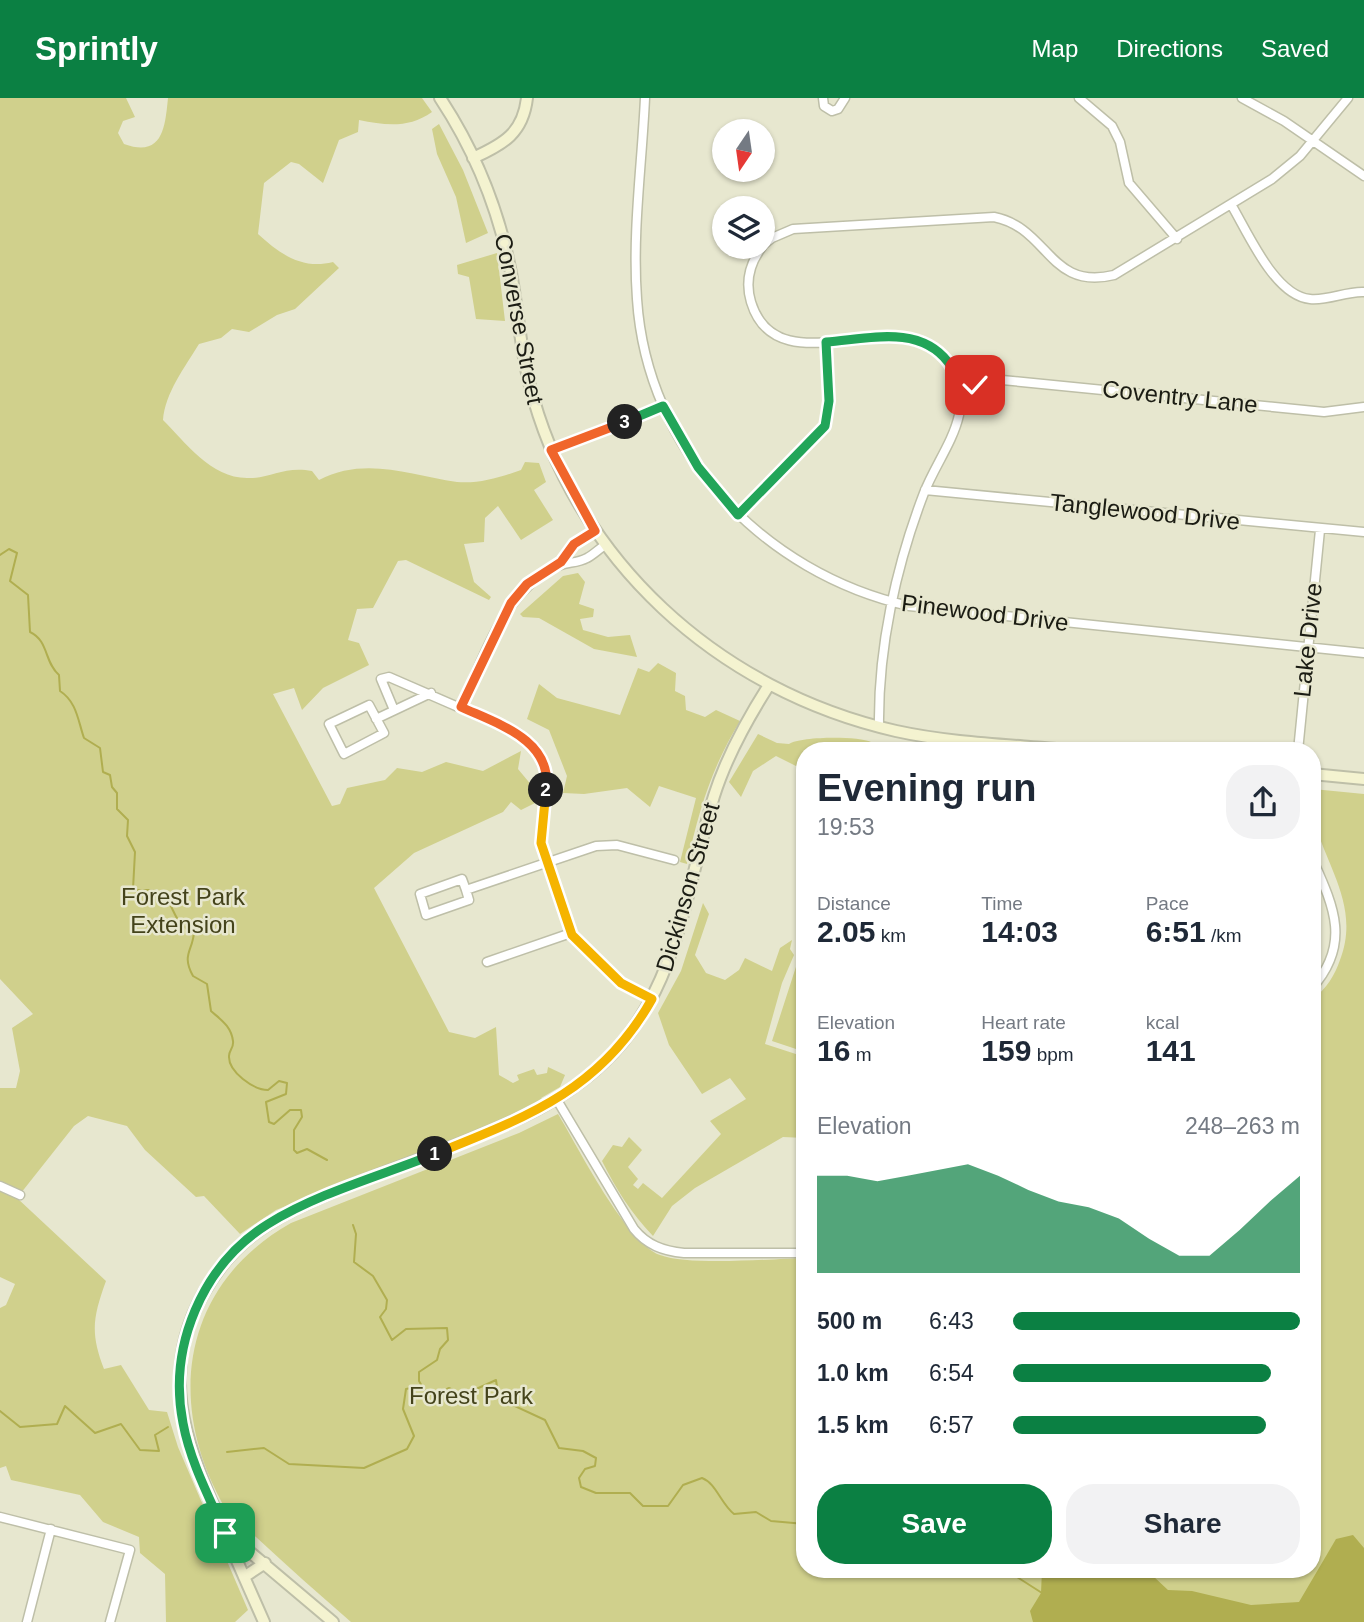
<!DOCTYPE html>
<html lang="en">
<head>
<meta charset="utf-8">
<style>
  :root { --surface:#fff; --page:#f2f2f3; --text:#1f2937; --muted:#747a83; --accent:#0b8043 }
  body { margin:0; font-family:Helvetica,sans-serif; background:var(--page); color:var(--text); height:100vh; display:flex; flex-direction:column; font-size:26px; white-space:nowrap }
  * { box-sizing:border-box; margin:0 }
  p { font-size:23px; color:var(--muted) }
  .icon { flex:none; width:38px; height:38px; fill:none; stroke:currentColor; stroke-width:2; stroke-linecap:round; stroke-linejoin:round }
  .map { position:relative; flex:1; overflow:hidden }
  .details { position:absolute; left:796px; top:644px; width:525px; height:836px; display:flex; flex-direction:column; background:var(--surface); border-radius:28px; box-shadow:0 2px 5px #0004 }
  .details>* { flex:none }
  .needle { width:46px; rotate:193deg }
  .tools { position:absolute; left:712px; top:21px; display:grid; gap:14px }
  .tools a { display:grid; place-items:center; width:63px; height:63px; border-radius:50%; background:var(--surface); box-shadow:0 2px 5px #0004; font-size:35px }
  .pin { position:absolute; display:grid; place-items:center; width:60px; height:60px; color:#fff; margin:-30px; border-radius:14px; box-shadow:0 4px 10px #0006 }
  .km { position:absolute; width:35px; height:35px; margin:-18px; border-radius:50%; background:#222; color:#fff; font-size:19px; line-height:35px; text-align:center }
  .round { display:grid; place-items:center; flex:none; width:74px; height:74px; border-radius:28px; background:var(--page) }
  .head { display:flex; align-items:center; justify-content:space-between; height:119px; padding:0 21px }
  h1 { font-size:38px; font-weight:700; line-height:52px }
  .metrics { display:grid; grid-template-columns:repeat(3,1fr); gap:10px; height:119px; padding:7px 21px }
  .metrics div { display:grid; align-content:center }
  .metrics b { font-size:30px; font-weight:700 }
  .metrics small { font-size:19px; font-weight:400 }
  .metrics p { font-size:19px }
  .chart { height:196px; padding:14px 21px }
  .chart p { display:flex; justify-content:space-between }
  .chart svg { width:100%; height:126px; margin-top:7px; fill:var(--accent); opacity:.7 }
  .primary-button { display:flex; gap:14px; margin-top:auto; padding:14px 21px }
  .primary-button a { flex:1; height:80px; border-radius:28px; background:var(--accent); color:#fff; font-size:28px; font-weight:700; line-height:80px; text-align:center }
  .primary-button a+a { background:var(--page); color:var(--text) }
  ul { padding:0 21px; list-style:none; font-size:23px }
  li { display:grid; grid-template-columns:112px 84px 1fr; align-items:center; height:52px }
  li i { height:18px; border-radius:9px; background:var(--accent) }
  header { display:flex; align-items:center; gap:42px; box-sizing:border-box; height:98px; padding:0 35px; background:var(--accent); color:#fff }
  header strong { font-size:33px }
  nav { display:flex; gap:38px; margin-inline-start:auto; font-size:24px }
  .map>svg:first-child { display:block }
</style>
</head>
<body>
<header>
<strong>Sprintly</strong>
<nav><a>Map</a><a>Directions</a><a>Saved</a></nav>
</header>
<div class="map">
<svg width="1364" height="1524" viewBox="0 0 1364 1524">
  <rect width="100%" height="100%" fill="#e7e7cf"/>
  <path fill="#d0d08c" d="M0 0H126L135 19 123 23 118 35 124 46C163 60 165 29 168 0H422L432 14C408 31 385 27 359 22L358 34 339 42 323 85 299 66 291 64 264 85 258 136C280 156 302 172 333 164L339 170 295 211 277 217 249 234 232 231 221 240 199 246C185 269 165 295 163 322 185 344 211 380 247 380 271 381 283 368 312 373L319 382C365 358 410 377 457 384 479 386 501 379 521 372L525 364 539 365 546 384 534 392 553 422 521 442 498 408 485 420 484 444 464 446 474 484 491 499 489 502 406 462 398 463 373 510 357 511 348 542 359 545 369 567 323 590 302 612 294 590 273 596 332 708 340 706 347 690 385 682 397 670 422 674 446 664 483 673 521 653 518 671 533 689 535 705 521 712 511 704 503 714 414 755 374 790 449 934 475 940 496 929 499 977 513 985 519 982 517 977 534 971 537 977 547 975 548 969 565 977 560 989 541 1000 546 1004 276 1112 240 1136 204 1098 196 1099 145 1052 127 1028 88 1018 74 1028 17 1100 106 1183C93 1219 90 1235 104 1271L121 1267 149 1312 167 1314 178 1349 248 1512 235 1524H166L165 1476 140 1455 139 1439 103 1424 80 1397 11 1382 6 1368 0 1370V1210L6 1207 15 1186 0 1179V990H16L20 973 12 930 33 916 0 881Z
    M439 26 463 72 488 135 466 145 456 99 437 56 432 31Z
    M497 155 505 223 476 221 469 179 458 176 457 167Z
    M578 475 585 484 579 506 594 511 593 519 580 521 583 532 608 539 630 537 637 559 594 551 539 520 523 519 520 516 563 478Z
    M658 565 676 575 675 593 685 598 686 612 705 619 716 612 740 623C711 671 699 712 687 766L680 764 696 700 659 688 650 709 627 690 584 696 563 695 567 678 549 632 527 621 539 586 557 600 620 617 638 570 649 574Z
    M758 636 777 645 789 646C801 638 859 638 871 644L870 653H805V659L801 660 798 669 776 658 753 673 741 699 729 684Z
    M1313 691 1364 696V1524H351C319 1496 287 1468 256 1439 246 1431 231 1421 225 1410 165 1306 181 1187 291 1125L519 1035 558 1016C578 1049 626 1145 660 1157 688 1168 771 1161 805 1160V1472H1312L1313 901C1326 891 1335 877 1340 862 1360 810 1328 771 1314 723 1311 714 1313 701 1313 691Z
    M703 805 709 816 695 857 706 875 725 882 739 872 745 860 772 873 780 850 792 842 790 851 794 857 782 885 765 946 805 959V1040L783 1039 695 1090 672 1108 653 1138C631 1115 616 1091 602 1063L613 1047 622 1049 629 1039 642 1052 628 1069 638 1081 633 1087 638 1091 643 1085 662 1100 721 1036 710 1023 746 1001 730 980 702 996 669 947 658 915 681 873Z
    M804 844 805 845V954L772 943Z"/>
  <path fill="#b0ae50" d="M1353 1437 1364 1450V1524H1033L1030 1513 1041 1495 1042 1472H1132L1153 1478 1168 1492 1192 1493 1251 1507 1299 1504 1336 1441Z"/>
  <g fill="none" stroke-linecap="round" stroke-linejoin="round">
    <path stroke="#b0ae50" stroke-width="2" d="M0 457 9 451 17 455 10 483 28 497 30 534C49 543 44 564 59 577L60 593C77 604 78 623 84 640L100 650 103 674 110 677 112 689 117 695V711L128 722 127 738 135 754 133 791C141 794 148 790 156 793 177 802 169 825 194 834 193 853 181 856 193 878L207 886 211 913C221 922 231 928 233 943 234 950 229 952 229 958 228 974 254 992 268 992L279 983 287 985 286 996 266 1004 269 1024 274 1026 290 1012H301L302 1019 294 1032V1052L297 1055 307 1051 327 1062
      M353 1127 356 1136 354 1164 373 1178 387 1202 386 1211 380 1219 392 1242 406 1231 447 1230 448 1242 440 1251 437 1262 419 1274V1283L426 1295 434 1297 449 1290 463 1297 496 1282 498 1296 504 1303 545 1322 559 1350 583 1353 596 1360 595 1368 585 1371 579 1380 581 1389 596 1395H630L643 1408H668L683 1387 702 1380C716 1385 721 1406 734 1416L756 1414 771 1423 805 1426
      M0 1313 20 1329 57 1326 65 1308 95 1335 121 1326 140 1352 159 1353 155 1337 168 1329
      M227 1354 264 1350 289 1366 364 1370 407 1351 414 1338 403 1311 406 1291 420 1288
      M1016 1472 1017 1479 1042 1495"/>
    <defs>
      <path id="street" d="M645 0C642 66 632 135 637 201 647 353 763 475 909 508L1364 555
        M823 0 824 8 832 13 838 11 845 0
        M1079 0 1112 28 1120 44 1129 85 1177 141
        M1242 0 1284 23 1364 78
        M1232 108C1248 135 1275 198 1310 201 1328 203 1346 193 1364 194
        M763 147 772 140 793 131 994 119C1049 130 1049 193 1114 177L1272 81 1300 58 1348 0
        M762 149C750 165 745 184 751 204 778 293 902 198 951 267 961 282 963 300 959 317 953 344 934 369 924 395 896 468 878 550 879 628
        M951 267 1002 282 1324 314 1364 309
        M962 303 972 289 992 281
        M551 352 663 308
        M925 392 1364 434
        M738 417 825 328 829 303 826 244
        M561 464 574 446 595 433
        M369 607 384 635 344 656 329 626Z
        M461 609C484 559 500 504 547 473 565 462 574 467 587 460 593 457 599 451 605 447
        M394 612 381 581 389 579 518 635 536 651 546 677 541 745 572 837 621 885 652 901
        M376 621 431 595
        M1298 653 1320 432
        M1312 760C1333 807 1352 845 1312 890
        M466 792 462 781 420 796 426 817 469 802 466 792 596 748 617 747 674 762
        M487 864 571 835
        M557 1002 634 1131C647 1147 663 1153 684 1155H805
        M0 1088 20 1097
        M0 1419 130 1452 110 1524
        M27 1524 51 1431"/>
      <path id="secondary" d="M440 0C475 53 499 113 511 175 518 211 520 248 529 284 573 462 719 593 896 633 955 646 1019 647 1079 653
        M473 60C504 46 523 35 527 0
        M1312 676 1364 681
        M225 1433 333 1524
        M244 1479 265 1465
        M264 1524C248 1488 232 1452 217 1416 184 1340 160 1274 203 1196 219 1167 242 1142 270 1125 319 1095 394 1072 448 1050 509 1026 567 1004 613 955 679 885 687 786 714 698 726 660 748 620 769 587"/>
    </defs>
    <use href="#street" stroke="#bebfa8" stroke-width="11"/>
    <use href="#secondary" stroke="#bebfa8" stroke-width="14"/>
    <use href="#street" stroke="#fff" stroke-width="8"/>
    <use href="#secondary" stroke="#f4f3d0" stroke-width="10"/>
  </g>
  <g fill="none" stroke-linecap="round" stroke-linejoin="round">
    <defs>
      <path id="split-1" d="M225 1435C209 1399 190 1363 183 1325 168 1249 202 1167 268 1126 318 1095 380 1078 435 1056"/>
      <path id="split-2" d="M435 1056C527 1019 601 992 652 901L621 885 572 837 541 745 546 692"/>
      <path id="split-3" d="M546 692C553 642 498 626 461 609L511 505 527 486 561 464 574 446 595 433 551 352 625 324"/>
      <path id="split-4" d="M625 324 663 308 698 369 738 417 825 328 829 303 826 244C867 241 919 226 948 264 957 276 962 290 961 304L975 287"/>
    </defs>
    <use href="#split-1" stroke="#fff" stroke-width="14"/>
    <use href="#split-2" stroke="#fff" stroke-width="14"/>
    <use href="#split-3" stroke="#fff" stroke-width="14"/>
    <use href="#split-4" stroke="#fff" stroke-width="14"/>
    <use href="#split-1" stroke="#22a559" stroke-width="9"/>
    <use href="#split-2" stroke="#f5b400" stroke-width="9"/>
    <use href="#split-3" stroke="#f0652b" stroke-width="9"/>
    <use href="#split-4" stroke="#22a559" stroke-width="9"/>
  </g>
  <g text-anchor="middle" stroke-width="5" stroke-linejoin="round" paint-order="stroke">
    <g font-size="24" fill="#1b1c13" stroke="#e7e7cf">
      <text transform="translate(519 221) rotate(79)" y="8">Converse Street</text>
      <text transform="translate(1180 299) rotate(6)" y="8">Coventry Lane</text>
      <text transform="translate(1145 414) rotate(6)" y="8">Tanglewood Drive</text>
      <text transform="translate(985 515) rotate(7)" y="8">Pinewood Drive</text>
      <text transform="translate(1308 542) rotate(-84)" y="8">Lake Drive</text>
      <text transform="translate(688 789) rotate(-74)" y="8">Dickinson Street</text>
    </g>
    <g font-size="24" fill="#44431b" stroke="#e7e7cf">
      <text x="183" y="807">Forest Park<tspan x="183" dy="28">Extension</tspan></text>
      <text x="471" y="1306">Forest Park</text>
    </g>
  </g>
</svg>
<div class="tools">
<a><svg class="needle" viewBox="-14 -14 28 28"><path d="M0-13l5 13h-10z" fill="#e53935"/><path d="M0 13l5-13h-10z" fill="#747a83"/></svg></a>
<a><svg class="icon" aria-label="layers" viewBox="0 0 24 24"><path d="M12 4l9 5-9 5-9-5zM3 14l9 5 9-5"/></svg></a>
</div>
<div class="pin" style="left:225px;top:1435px;background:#1e9e55"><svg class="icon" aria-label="arrive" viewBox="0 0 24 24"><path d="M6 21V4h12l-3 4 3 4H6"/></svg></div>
<div class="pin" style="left:975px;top:287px;background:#d93025"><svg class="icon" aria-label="check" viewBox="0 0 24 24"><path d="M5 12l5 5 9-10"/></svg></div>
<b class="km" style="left:435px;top:1056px">1</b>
<b class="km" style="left:546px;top:692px">2</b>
<b class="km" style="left:625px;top:324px">3</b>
<section class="details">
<div class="head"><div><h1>Evening run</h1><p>19:53</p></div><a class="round"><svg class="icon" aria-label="share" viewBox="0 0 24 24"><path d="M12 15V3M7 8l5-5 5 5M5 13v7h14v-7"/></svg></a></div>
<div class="metrics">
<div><p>Distance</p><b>2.05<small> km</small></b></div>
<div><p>Time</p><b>14:03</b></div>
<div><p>Pace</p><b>6:51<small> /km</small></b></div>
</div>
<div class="metrics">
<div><p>Elevation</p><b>16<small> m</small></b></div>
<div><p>Heart rate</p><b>159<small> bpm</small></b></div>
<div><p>kcal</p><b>141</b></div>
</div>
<div class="chart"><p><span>Elevation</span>248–263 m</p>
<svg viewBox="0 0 160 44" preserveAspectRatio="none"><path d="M0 44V10L10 10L20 12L30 10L40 8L50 6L60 10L70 15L80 19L90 21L100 25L110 32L120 38L130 38L140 29L150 19L160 10V44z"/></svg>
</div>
<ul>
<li><b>500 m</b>6:43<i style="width:100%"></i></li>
<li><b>1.0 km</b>6:54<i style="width:90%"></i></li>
<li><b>1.5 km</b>6:57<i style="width:88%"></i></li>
</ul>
<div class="primary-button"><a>Save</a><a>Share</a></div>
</section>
</div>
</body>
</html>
